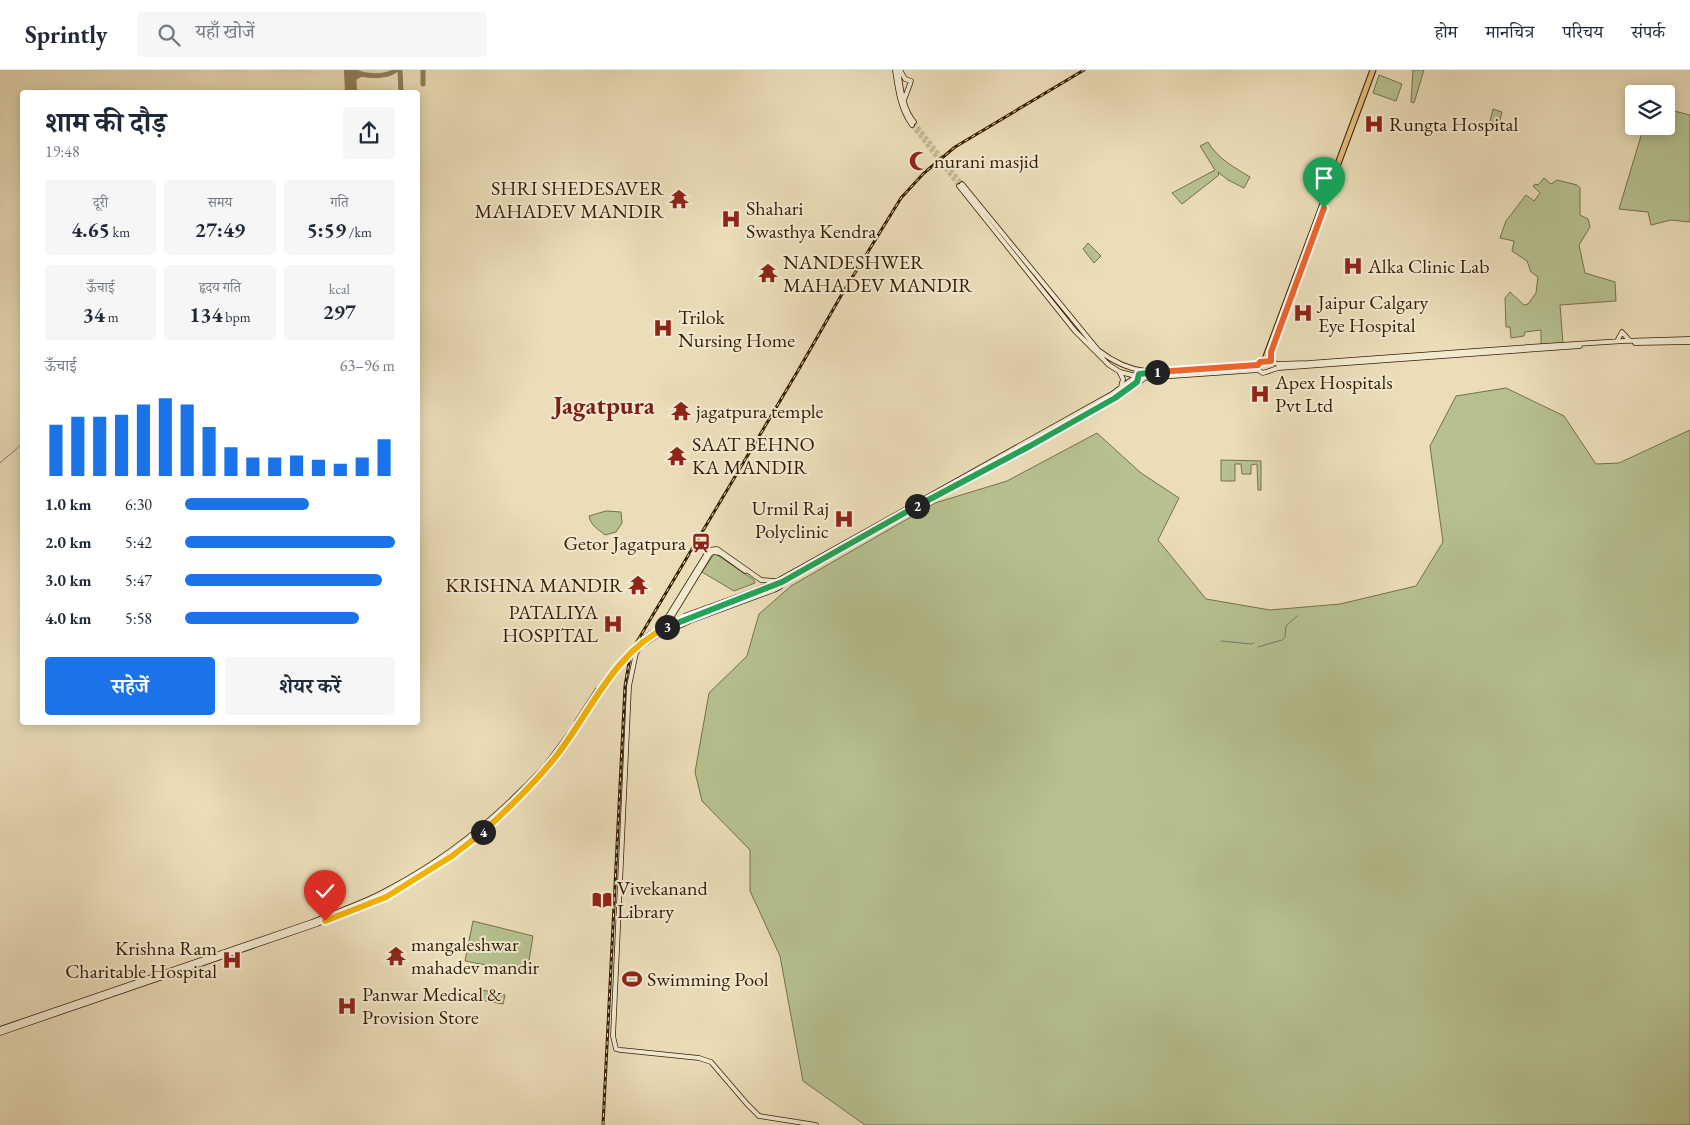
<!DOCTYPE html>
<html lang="hi">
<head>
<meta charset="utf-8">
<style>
  :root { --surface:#fff; --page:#f6f6f7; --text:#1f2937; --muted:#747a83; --line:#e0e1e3; --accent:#1a73e8 }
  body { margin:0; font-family:"EB Garamond","Noto Serif Devanagari",serif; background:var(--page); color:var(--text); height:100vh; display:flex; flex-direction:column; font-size:19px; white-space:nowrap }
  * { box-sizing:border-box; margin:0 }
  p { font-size:16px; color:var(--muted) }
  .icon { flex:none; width:28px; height:28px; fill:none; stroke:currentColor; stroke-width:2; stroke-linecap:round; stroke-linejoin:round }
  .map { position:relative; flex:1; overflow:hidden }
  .side { position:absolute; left:20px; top:20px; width:400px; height:635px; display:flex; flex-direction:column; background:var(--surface); border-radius:5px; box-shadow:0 2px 12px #0003 }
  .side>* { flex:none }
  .tools { position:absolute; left:1625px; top:15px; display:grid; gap:10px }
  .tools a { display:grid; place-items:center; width:50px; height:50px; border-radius:5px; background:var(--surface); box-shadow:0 2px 12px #0003; font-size:25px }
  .pin { position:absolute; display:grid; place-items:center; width:42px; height:42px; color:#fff; margin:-51px -21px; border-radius:50% 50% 50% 0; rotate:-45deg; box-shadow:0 0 5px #0007 }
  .pin .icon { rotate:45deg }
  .km { position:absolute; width:25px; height:25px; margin:-12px; border-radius:50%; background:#222; color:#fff; font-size:14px; line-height:25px; text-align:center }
  .round { display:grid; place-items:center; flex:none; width:52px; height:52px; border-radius:5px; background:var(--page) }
  .headline { display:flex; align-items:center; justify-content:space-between; height:85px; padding:0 25px }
  h1 { font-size:28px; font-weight:700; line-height:38px }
  .stats { display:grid; grid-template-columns:repeat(3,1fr); gap:8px; height:85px; padding:5px 25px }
  .stats div { display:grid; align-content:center; border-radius:5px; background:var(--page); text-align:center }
  .stats b { font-size:21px; font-weight:700 }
  .stats small { font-size:14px; font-weight:400 }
  .stats p { font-size:14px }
  .chart { height:140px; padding:10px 25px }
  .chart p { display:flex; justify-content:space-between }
  .chart svg { width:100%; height:90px; margin-top:5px; stroke:var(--accent); stroke-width:6 }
  .cta { display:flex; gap:10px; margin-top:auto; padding:10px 25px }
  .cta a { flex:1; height:58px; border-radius:5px; background:var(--accent); color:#fff; font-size:20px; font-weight:700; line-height:58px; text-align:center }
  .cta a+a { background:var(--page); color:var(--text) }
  ul { padding:0 25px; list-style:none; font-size:16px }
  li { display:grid; grid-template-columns:80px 60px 1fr; align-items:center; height:38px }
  li i { height:12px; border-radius:6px; background:var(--accent) }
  header { display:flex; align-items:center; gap:30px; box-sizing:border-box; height:70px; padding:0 25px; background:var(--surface); border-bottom:1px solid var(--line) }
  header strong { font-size:24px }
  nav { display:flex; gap:28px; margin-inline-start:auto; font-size:18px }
  .search { width:350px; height:45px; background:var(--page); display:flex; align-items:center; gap:12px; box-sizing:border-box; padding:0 18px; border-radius:5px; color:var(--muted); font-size:19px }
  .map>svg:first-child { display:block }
</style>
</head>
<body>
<header>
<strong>Sprintly</strong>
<div class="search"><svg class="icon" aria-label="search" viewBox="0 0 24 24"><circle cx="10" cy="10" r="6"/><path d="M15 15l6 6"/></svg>यहाँ खोजें</div>
<nav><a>होम</a><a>मानचित्र</a><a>परिचय</a><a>संपर्क</a></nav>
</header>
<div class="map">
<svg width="1690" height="1055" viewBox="0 0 1690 1055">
  <rect width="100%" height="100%" fill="#eaddb8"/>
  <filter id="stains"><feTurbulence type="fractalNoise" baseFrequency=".004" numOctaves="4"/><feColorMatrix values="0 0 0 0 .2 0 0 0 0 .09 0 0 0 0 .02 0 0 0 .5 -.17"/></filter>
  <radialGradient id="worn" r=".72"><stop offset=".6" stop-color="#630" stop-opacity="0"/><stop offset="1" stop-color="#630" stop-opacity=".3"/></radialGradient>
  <path fill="#b6c18f" stroke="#767048" d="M1413 0H1424L1414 33 1411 32Z
    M1379 5 1402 14 1396 31 1373 23Z
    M1493 39 1502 42 1499 54 1490 51Z
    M1666 39 1690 45V152L1671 150 1651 155 1648 142 1619 139 1644 56H1666Z
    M1208 72C1218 89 1234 97 1250 107L1244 118 1228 110 1218 102 1219 105 1182 134 1172 123 1215 100 1200 76Z
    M1544 108 1551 114 1557 110 1577 115 1580 118V145L1588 149 1590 157 1579 175 1585 203 1615 212 1616 231 1560 235 1563 273 1541 275V260L1525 262 1524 266 1511 268 1510 257H1506L1505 228 1510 222 1524 235 1528 234 1536 223 1538 207 1531 202 1527 191 1512 181 1514 171 1500 168 1506 151 1526 125 1534 131 1540 123 1533 116 1535 114 1538 115Z
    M1088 173 1101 186 1094 193 1083 179Z
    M1506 318 1564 346 1596 394 1619 393 1690 360V1055H865L803 1011 780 886 750 821V780L702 731 695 702 709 623 747 586 759 544 791 516 935 433 1007 411 1097 363 1141 403 1179 428 1158 470 1206 529 1270 540 1340 534 1416 516 1443 472 1430 376 1456 326Z
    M1221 390 1261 391V420H1258L1257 394 1251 395V404H1242L1241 394H1235V411H1221Z
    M606 441 621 442 622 453 616 462 605 465C597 458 591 456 589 446Z
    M714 484H716L754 510 755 513 734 521 702 502Z
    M473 851 533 866 527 903 465 891Z
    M483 920 505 925 503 934 481 930Z"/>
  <path fill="#98bbb2" stroke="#717c6b" d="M626 904H638V914L625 913Z"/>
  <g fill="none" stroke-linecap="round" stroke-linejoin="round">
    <path stroke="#717c6b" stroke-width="1" d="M0 393C6 387 18 379 22 373
      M1221 571 1251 574 1254 573
      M1258 577 1282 570 1285 567 1286 556 1297 546"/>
    <path stroke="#907e5c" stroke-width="5" d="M353 0C362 7 387 8 396 0
      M400 0 401 22
      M423 0V14
      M351 22C351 13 352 7 362 4"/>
    <path stroke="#907e5c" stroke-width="12" d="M350 0 351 22"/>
    <path stroke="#c6b793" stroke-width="4" stroke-dasharray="4 2" stroke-linecap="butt" d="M914 52 962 114
      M912 55 959 116"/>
    <defs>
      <path id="secondary" d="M895 0C898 20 900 38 912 55
        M898 0C901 18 902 37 914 52
        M900 0 905 9 911 11
        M904 30 910 14
        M962 114 1098 280C1134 308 1161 303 1204 298 1222 297 1240 296 1258 295L1260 293 1271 291 1277 294 1309 293 1528 277 1623 271 1690 269
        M959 116 1075 261 1109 295 1120 302 1136 306
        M1617 271 1622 262 1629 270
        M1635 273 1690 272
        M1258 300 1263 303 1278 298 1580 276
        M1120 303 1123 309 1121 317
        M1143 308 1258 300
        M756 520 779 510 1112 324 1139 304 1146 303
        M758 522 782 512
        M668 557 671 548 710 484 713 482 720 483 745 501
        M665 560 640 577 636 583 629 616 613 966 616 979 621 980 699 988 711 992 747 1034 759 1046 816 1055
        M665 561 667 548 709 480 717 479 761 510 774 511
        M664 563 690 551 774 520 780 517 782 512 806 498 940 423 1030 376 1115 328 1145 308
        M0 959 312 852C338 841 365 833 389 819 448 788 500 745 545 696
        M0 963 317 854 387 827 452 785 479 766 517 731 547 698"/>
      <path id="primary" d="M1271 291 1270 287 1272 279
        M1264 292 1373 0"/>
    </defs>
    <use href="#secondary" stroke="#371e00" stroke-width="5.5"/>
    <use href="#primary" stroke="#371e00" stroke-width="7"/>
    <use href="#secondary" stroke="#f1e9d1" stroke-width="4"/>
    <use href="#primary" stroke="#e5be7c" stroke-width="5"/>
    <defs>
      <path id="rail" d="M603 1055 625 616 630 587 635 575 799 299 842 224 901 128 924 103 955 77 1084 0"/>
    </defs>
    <use href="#rail" stroke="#371e00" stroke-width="3"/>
    <use href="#rail" stroke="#f1e9d1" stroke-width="1" stroke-dasharray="4" stroke-linecap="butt"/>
    <defs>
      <path id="secondary-bridge" d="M684 546 756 520
        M640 571 653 562
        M576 653 598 619
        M546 695 570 663
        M547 698C563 678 577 657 591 635 601 619 611 602 624 588 660 551 712 539 758 522"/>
    </defs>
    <use href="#secondary-bridge" stroke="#371e00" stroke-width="5.5" stroke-linecap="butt"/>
    <use href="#secondary-bridge" stroke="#f1e9d1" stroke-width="4"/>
  </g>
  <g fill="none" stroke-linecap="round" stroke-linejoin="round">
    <defs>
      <path id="split-1" d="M1157 302 1258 295 1260 292 1271 291V282L1324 138"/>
      <path id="split-2" d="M917 436 1030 376 1115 328 1137 312 1139 304 1157 302"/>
      <path id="split-3" d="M667 557 782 512 917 436"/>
      <path id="split-4" d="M483 762C509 738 535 713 557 685 592 640 613 583 667 557"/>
      <path id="split-5" d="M325 851 386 827 452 786 483 762"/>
    </defs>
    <use href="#split-1" stroke="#fff" stroke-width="10"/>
    <use href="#split-2" stroke="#fff" stroke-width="10"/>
    <use href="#split-3" stroke="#fff" stroke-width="10"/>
    <use href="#split-4" stroke="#fff" stroke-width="10"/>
    <use href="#split-5" stroke="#fff" stroke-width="10"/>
    <use href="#split-1" stroke="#f0652b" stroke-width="6"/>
    <use href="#split-2" stroke="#22a559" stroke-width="6"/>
    <use href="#split-3" stroke="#22a559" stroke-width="6"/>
    <use href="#split-4" stroke="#f5b400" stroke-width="6"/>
    <use href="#split-5" stroke="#f5b400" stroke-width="6"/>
  </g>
  <defs>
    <symbol id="hospital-bare" viewBox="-9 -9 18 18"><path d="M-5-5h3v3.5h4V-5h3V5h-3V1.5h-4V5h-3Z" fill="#8f2418" stroke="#f1e9d1" stroke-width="2.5" paint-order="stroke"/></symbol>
    <symbol id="mosque-bare" viewBox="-9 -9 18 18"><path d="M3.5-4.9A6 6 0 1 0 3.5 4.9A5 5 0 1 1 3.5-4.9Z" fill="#8f2418" stroke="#f1e9d1" stroke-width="2.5" paint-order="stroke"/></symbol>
    <symbol id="temple-bare" viewBox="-9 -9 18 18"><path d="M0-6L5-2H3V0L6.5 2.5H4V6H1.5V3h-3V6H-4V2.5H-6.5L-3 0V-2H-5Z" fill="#8f2418" stroke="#f1e9d1" stroke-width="2.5" paint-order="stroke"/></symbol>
    <symbol id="station-bare" viewBox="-9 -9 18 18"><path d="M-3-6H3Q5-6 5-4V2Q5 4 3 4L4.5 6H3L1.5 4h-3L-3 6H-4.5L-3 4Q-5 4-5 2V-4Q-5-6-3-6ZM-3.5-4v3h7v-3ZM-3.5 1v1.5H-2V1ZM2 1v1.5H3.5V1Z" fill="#8f2418" stroke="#f1e9d1" stroke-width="2.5" paint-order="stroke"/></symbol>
    <symbol id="library-bare" viewBox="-9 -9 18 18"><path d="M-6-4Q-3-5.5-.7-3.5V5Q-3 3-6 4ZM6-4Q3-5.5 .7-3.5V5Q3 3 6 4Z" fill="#8f2418" stroke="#f1e9d1" stroke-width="2.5" paint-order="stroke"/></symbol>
    <symbol id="stadium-bare" viewBox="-9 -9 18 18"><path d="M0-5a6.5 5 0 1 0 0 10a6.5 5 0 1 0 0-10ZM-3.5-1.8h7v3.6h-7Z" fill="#8f2418" stroke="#f1e9d1" stroke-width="2.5" paint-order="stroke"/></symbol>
  </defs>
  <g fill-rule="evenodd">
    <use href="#hospital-bare" x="1360" y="40" width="28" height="28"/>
    <use href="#mosque-bare" x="905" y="77" width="28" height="28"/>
    <use href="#temple-bare" x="665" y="115" width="28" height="28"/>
    <use href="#hospital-bare" x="717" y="135" width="28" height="28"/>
    <use href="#hospital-bare" x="1339" y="182" width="28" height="28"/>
    <use href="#temple-bare" x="754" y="189" width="28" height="28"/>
    <use href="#hospital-bare" x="1289" y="229" width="28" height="28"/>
    <use href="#hospital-bare" x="649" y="244" width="28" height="28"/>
    <use href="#hospital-bare" x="1246" y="310" width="28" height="28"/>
    <use href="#temple-bare" x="667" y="327" width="28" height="28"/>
    <use href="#temple-bare" x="663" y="372" width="28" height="28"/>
    <use href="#hospital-bare" x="830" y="435" width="28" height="28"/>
    <use href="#station-bare" x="687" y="459" width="28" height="28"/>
    <use href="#temple-bare" x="624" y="501" width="28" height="28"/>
    <use href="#hospital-bare" x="599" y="540" width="28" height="28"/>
    <use href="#library-bare" x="588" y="816" width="28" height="28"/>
    <use href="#temple-bare" x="382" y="872" width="28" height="28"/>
    <use href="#hospital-bare" x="218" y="876" width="28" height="28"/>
    <use href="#stadium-bare" x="618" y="895" width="28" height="28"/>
    <use href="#hospital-bare" x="333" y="922" width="28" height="28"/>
  </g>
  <g text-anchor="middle" stroke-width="4" stroke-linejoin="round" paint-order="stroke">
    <g font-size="20" fill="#371e00" stroke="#f1e9d1" text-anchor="start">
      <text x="1389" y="61">Rungta Hospital</text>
      <text x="934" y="98">nurani masjid</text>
      <text x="664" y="125" text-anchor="end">SHRI SHEDESAVER<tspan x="664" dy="23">MAHADEV MANDIR</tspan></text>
      <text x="746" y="145">Shahari<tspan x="746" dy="23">Swasthya Kendra</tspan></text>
      <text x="783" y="199">NANDESHWER<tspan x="783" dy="23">MAHADEV MANDIR</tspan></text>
      <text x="1368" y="203">Alka Clinic Lab</text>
      <text x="1318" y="239">Jaipur Calgary<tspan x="1318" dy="23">Eye Hospital</tspan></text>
      <text x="678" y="254">Trilok<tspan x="678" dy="23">Nursing Home</tspan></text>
      <text x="1275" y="319">Apex Hospitals<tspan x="1275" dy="23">Pvt Ltd</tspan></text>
      <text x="696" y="348">jagatpura temple</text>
      <text x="692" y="381">SAAT BEHNO<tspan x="692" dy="23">KA MANDIR</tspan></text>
      <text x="829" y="445" text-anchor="end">Urmil Raj<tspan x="829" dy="23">Polyclinic</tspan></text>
      <text x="686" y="480" text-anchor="end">Getor Jagatpura</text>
      <text x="623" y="522" text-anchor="end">KRISHNA MANDIR</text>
      <text x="598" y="549" text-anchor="end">PATALIYA<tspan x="598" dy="23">HOSPITAL</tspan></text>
      <text x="617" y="825">Vivekanand<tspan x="617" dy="23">Library</tspan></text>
      <text x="411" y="881">mangaleshwar<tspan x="411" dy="23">mahadev mandir</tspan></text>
      <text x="217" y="885" text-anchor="end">Krishna Ram<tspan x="217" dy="23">Charitable Hospital</tspan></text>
      <text x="647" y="916">Swimming Pool</text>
      <text x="362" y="931">Panwar Medical &amp;<tspan x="362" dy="23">Provision Store</tspan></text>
    </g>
    <g font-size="25" font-weight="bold" fill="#7a1f14" stroke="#f1e9d1">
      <text x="604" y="344">Jagatpura</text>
    </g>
  </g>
  <rect width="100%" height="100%" filter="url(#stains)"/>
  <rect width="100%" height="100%" fill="url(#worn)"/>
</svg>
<div class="tools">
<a><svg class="icon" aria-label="layers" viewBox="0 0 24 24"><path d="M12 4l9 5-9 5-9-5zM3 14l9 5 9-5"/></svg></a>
</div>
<div class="pin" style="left:1324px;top:138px;background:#1e9e55"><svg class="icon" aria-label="arrive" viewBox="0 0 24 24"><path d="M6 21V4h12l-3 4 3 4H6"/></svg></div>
<div class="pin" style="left:325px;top:851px;background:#d93025"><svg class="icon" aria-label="check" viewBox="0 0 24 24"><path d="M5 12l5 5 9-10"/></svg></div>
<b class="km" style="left:1157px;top:302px">1</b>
<b class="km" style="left:917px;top:436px">2</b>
<b class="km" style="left:667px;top:557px">3</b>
<b class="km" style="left:483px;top:762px">4</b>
<section class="side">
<div class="headline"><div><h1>शाम की दौड़</h1><p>19:48</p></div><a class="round"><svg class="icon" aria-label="share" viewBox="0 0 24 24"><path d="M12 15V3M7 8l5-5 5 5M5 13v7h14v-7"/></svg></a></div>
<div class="stats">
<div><p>दूरी</p><b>4.65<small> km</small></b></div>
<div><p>समय</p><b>27:49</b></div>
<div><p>गति</p><b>5:59<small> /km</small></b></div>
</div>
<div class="stats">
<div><p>ऊँचाई</p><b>34<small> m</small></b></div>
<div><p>हृदय गति</p><b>134<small> bpm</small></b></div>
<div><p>kcal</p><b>297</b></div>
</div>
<div class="chart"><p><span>ऊँचाई</span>63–96 m</p>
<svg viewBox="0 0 160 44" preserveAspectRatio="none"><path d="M5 44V19M15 44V15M25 44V15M35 44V14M45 44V9M55 44V6M65 44V9M75 44V20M85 44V30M95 44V35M105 44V35M115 44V34M125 44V36M135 44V38M145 44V35M155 44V26"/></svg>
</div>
<ul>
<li><b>1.0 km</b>6:30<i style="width:59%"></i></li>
<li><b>2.0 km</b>5:42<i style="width:100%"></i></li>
<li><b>3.0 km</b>5:47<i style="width:94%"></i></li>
<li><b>4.0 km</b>5:58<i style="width:83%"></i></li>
</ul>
<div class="cta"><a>सहेजें</a><a>शेयर करें</a></div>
</section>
</div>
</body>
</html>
